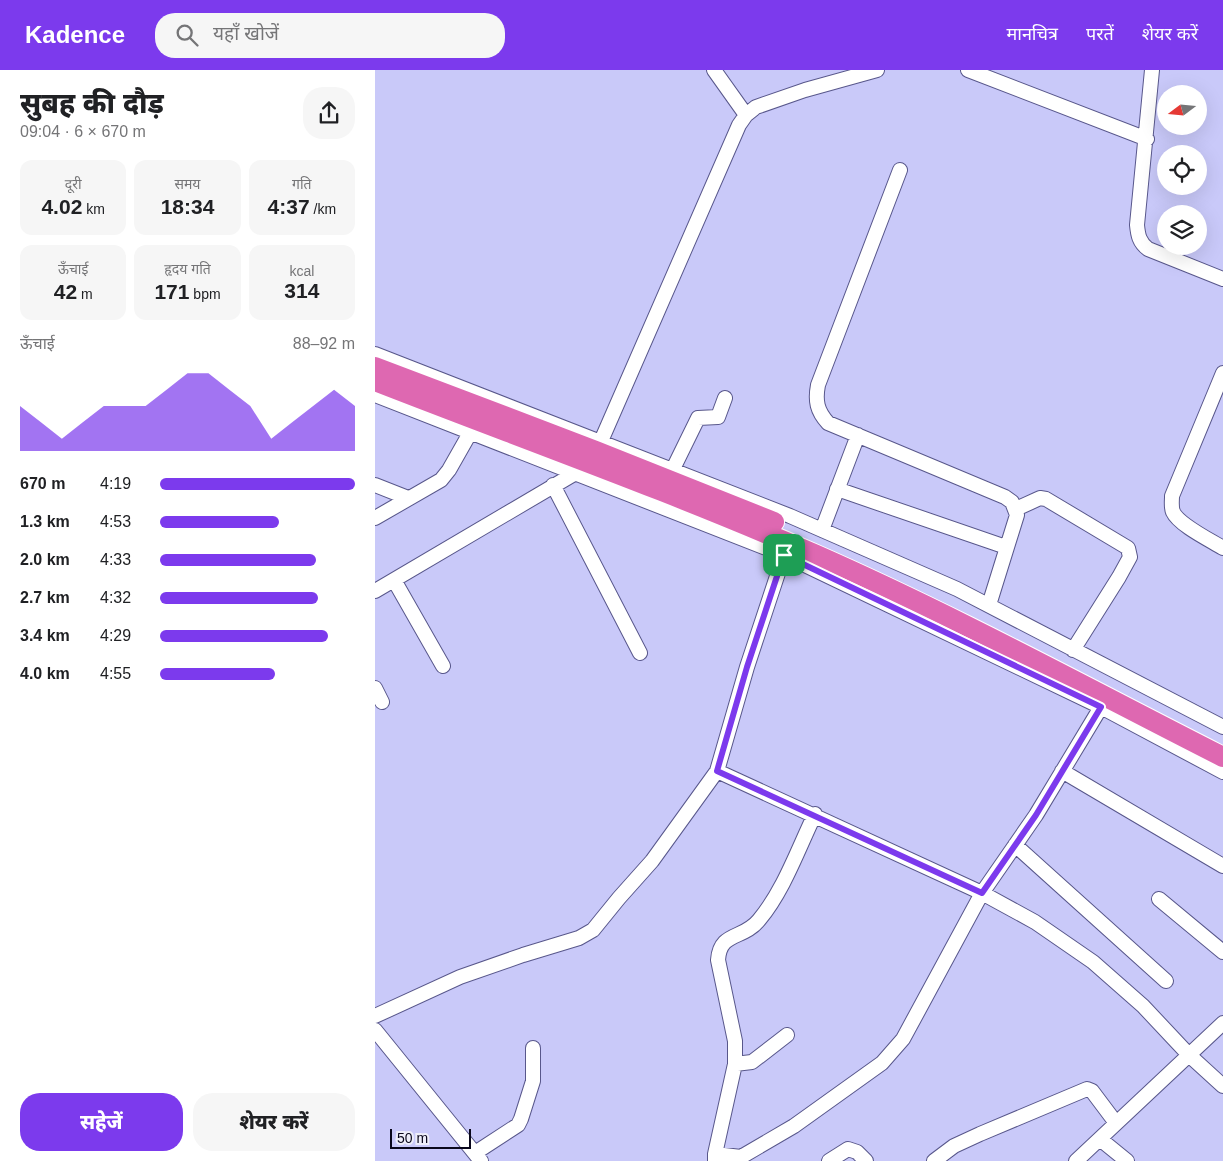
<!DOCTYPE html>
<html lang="hi">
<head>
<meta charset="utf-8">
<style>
  :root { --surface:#fff; --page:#f6f6f6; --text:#202124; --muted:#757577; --accent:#7c3aed }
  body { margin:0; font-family:Helvetica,"Noto Sans Devanagari",sans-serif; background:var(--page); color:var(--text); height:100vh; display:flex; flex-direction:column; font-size:19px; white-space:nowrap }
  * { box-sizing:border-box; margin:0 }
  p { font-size:16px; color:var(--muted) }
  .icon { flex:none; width:28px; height:28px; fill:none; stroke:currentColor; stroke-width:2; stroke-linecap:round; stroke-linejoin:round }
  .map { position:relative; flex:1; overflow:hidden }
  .side { display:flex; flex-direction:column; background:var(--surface); width:375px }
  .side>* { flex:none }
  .needle { width:32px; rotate:254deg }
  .fabs { position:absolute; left:782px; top:15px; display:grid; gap:10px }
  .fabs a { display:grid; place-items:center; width:50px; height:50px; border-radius:50%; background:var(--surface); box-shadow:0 5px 20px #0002; font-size:25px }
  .scale { position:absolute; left:15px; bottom:12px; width:81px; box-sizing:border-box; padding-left:5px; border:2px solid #0a081c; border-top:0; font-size:14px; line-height:18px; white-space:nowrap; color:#0a081c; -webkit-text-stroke:4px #eeeefa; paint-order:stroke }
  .pin { position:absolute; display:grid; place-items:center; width:42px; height:42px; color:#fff; margin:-21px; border-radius:10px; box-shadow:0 2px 8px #0006 }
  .round { display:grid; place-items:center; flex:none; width:52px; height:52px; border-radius:20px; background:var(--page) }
  .summary { display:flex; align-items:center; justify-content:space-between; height:85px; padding:0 20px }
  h1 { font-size:28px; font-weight:800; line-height:38px }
  .figures { display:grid; grid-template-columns:repeat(3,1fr); gap:8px; height:85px; padding:5px 20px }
  .figures div { display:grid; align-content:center; border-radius:12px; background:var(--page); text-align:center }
  .figures b { font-size:21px; font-weight:800 }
  .figures small { font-size:14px; font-weight:400 }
  .figures p { font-size:14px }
  .chart { height:140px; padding:10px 20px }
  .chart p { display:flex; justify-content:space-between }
  .chart svg { width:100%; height:90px; margin-top:5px; fill:var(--accent); opacity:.7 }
  .cta { display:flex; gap:10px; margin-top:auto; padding:10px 20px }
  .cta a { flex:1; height:58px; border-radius:20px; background:var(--accent); color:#fff; font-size:20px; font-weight:800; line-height:58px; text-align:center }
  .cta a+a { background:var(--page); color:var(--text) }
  ul { padding:0 20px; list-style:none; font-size:16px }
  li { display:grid; grid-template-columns:80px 60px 1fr; align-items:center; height:38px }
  li i { height:12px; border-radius:6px; background:var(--accent) }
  header { display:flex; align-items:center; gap:30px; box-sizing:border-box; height:70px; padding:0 25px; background:var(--accent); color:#fff }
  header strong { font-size:24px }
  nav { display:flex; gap:28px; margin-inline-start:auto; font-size:18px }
  .search { width:350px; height:45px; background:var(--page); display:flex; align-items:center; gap:12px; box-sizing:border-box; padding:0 18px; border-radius:20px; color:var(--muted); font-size:19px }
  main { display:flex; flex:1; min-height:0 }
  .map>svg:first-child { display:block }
</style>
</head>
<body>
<header>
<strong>Kadence</strong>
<div class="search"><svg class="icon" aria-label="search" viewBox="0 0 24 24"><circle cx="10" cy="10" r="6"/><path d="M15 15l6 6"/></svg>यहाँ खोजें</div>
<nav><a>मानचित्र</a><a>परतें</a><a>शेयर करें</a></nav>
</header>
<main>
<section class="side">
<div class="summary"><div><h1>सुबह की दौड़</h1><p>09:04 · 6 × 670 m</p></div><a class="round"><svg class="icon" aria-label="share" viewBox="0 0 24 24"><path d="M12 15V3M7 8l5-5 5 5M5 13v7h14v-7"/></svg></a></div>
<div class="figures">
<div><p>दूरी</p><b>4.02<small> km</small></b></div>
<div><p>समय</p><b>18:34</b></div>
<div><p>गति</p><b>4:37<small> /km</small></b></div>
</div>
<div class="figures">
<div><p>ऊँचाई</p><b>42<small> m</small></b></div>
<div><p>हृदय गति</p><b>171<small> bpm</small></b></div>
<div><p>kcal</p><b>314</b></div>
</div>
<div class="chart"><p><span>ऊँचाई</span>88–92 m</p>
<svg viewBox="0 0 160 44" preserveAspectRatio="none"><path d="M0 44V22L10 30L20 38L30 30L40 22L50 22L60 22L70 14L80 6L90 6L100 14L110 22L120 38L130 30L140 22L150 14L160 22V44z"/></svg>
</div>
<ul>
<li><b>670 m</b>4:19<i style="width:100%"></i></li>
<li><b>1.3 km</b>4:53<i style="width:61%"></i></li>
<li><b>2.0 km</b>4:33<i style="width:80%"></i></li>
<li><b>2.7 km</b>4:32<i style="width:81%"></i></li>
<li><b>3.4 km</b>4:29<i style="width:86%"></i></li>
<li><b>4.0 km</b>4:55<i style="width:59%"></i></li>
</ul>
<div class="cta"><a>सहेजें</a><a>शेयर करें</a></div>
</section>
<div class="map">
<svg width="848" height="1091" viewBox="0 0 848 1091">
  <rect width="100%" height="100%" fill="#c9c9f9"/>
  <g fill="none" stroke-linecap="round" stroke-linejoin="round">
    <defs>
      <path id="minor" d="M339 0 371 45
        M593 0 772 69
        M777 0 762 155C763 165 764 172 773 179L848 209
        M525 100 443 315C440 331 442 341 453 353L630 427 637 432 642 445 614 535
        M0 284 415 446 582 519 848 657
        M848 303 797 426C797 432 796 437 798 442 804 455 835 470 848 478
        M0 325 409 485 726 637 848 702
        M223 378 364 55 371 45 381 37 430 20 502 0
        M298 399 323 348 343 347 350 328
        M0 415 33 428
        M178 415 265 583
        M462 419 631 477
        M641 439 665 428 671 429 753 478 755 487 744 507 698 580
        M0 448 66 410 74 400 95 363
        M447 460 483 365
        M19 510 68 596
        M0 521 204 401
        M0 618 7 632
        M342 701 607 823 660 852 718 892 768 936 814 985 848 1016
        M687 701 848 796
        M640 775 791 911
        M784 829 848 882
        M0 946 85 907 148 885 204 868 218 860 244 828 277 791 342 701 372 597 409 485
        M0 960 106 1091
        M360 994 377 992 412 965
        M725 1069 752 1091
        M100 1083 143 1055 146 1049 158 1011V978
        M340 1084 360 994V971L343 890C345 861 368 870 384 850 409 820 423 779 440 744
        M340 1091V1084L366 1087 419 1056 507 993 528 969 607 823 661 745 726 637
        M454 1091 473 1079 482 1082 491 1091
        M559 1091 579 1076 605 1064 712 1019 717 1021 741 1053
        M701 1091 848 953"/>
      <path id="highway" d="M0 297 221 381 399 452
        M0 311C146 368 295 421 439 484 578 545 712 618 848 687"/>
    </defs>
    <use href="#minor" stroke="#58578b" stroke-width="16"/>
    <use href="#highway" stroke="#fff" stroke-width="22"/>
    <use href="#minor" stroke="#fff" stroke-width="14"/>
    <use href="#highway" stroke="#de68b1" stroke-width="20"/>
  </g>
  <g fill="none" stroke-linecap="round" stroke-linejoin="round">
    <defs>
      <path id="route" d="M409 485 726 637 661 745 607 823 342 701 372 597Z"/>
    </defs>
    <use href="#route" stroke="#fff" stroke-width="10"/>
    <use href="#route" stroke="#7c3aed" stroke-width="6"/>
  </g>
</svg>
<div class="fabs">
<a><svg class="needle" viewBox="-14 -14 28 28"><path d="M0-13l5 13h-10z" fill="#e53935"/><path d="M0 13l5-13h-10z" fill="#757577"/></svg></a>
<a><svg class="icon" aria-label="locate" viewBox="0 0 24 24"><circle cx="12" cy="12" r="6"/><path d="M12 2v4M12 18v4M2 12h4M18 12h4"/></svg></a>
<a><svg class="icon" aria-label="layers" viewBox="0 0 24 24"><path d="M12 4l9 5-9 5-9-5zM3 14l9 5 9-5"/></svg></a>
</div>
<div class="scale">50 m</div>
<div class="pin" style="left:409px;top:485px;background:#1e9e55"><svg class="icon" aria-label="arrive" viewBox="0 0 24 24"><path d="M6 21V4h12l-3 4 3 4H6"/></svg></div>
</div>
</main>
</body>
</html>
